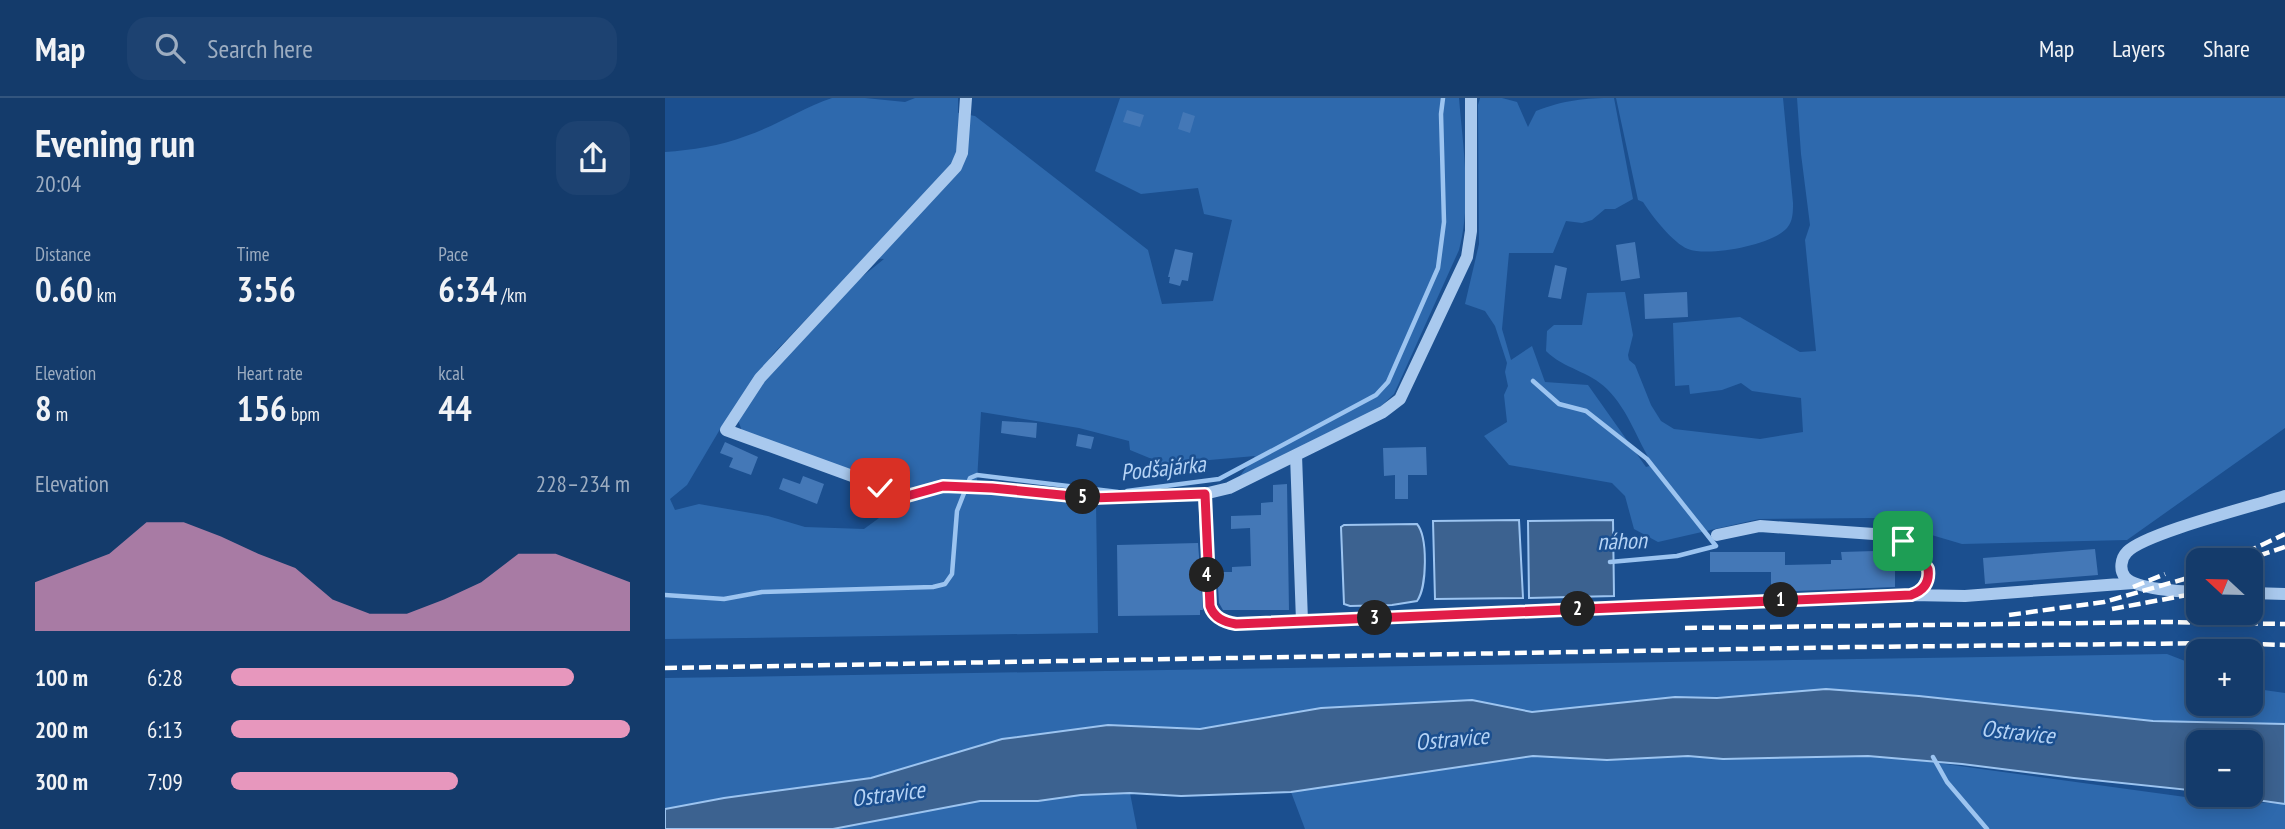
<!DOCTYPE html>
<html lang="en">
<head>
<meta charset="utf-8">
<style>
  :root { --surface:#143b6b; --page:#1d4271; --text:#f1f3f6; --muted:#9dadc1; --line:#33557e; --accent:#e797bd }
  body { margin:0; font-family:"PT Sans Narrow",sans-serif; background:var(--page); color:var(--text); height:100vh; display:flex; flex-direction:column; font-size:26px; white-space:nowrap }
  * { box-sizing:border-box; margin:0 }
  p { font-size:23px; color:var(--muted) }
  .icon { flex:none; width:38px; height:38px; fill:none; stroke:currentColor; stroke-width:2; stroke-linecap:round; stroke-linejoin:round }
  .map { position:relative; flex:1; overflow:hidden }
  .drawer { display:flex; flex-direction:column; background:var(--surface); width:665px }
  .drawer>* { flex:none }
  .needle { width:46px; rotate:292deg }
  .tools { position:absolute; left:1521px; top:450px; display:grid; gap:14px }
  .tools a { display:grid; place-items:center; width:77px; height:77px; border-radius:14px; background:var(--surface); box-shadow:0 4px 18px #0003,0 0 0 2px var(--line); font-size:35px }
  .pin { position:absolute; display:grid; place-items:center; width:60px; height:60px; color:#fff; margin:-30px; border-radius:14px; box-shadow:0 4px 10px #0006 }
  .km { position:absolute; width:35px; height:35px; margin:-18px; border-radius:50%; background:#222; color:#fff; font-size:19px; line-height:35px; text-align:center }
  .round { display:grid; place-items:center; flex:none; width:74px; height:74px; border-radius:21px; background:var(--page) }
  .overview { display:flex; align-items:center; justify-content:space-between; height:119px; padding:0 35px }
  h1 { font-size:38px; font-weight:700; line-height:52px }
  .stats { display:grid; grid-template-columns:repeat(3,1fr); gap:10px; height:119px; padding:7px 35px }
  .stats div { display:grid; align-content:center }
  .stats b { font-size:35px; font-weight:700 }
  .stats small { font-size:19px; font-weight:400 }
  .stats p { font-size:19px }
  .chart { height:196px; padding:14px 35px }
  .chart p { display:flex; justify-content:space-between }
  .chart svg { width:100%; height:126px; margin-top:7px; fill:var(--accent); opacity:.7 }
  ul { padding:0 35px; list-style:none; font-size:23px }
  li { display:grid; grid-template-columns:112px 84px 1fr; align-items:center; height:52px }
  li i { height:18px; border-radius:9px; background:var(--accent) }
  header { display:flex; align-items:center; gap:42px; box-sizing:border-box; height:98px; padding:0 35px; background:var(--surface); border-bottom:2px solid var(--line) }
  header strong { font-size:33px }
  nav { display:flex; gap:38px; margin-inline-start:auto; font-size:24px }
  .search { width:490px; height:63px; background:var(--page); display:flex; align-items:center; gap:18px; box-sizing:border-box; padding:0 24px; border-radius:21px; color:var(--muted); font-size:26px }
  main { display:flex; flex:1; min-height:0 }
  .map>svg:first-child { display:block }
</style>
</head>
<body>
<header>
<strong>Map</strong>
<div class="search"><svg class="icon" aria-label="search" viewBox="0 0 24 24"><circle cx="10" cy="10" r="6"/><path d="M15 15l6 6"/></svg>Search here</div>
<nav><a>Map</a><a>Layers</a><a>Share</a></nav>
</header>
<main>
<section class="drawer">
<div class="overview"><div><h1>Evening run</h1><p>20:04</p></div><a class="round"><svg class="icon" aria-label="share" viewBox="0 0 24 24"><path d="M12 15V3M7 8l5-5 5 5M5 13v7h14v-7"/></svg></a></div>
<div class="stats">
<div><p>Distance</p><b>0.60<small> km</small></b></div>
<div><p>Time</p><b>3:56</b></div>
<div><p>Pace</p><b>6:34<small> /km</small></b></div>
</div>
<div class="stats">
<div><p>Elevation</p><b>8<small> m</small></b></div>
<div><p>Heart rate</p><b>156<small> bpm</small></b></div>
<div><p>kcal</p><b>44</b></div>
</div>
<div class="chart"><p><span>Elevation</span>228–234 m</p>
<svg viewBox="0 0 160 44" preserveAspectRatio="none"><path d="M0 44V27L10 22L20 17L30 6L40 6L50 11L60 17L70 22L80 33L90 38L100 38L110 33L120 27L130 17L140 17L150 22L160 27V44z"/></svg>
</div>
<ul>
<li><b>100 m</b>6:28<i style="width:86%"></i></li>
<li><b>200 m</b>6:13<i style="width:100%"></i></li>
<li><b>300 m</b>7:09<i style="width:57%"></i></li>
</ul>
</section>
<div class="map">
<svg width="1620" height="731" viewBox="0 0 1620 731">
  <rect width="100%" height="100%" fill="#1b4f8f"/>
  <path fill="#2e69ad" d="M167 0H200L240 4 250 0H293V15L310 18 483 152 497 206 548 203 567 122 539 116 533 90 476 96 430 73 455 0H794C798 50 807 103 794 152L729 296 714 310 574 379 590 358 499 366 465 352 464 343 414 330 316 314 312 383 281 384 240 393 77 333 73 322 96 285 177 195 219 161 205 160 150 212 108 256 54 333 22 387 5 401 10 412 34 406 103 418 140 429 199 431 240 401 278 392H310L431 405 433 535 0 541V54C27 52 55 48 81 38 111 28 137 10 167 0Z
    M815 0H837L852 4 863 29 871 13C900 2 919 0 949 0L968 101 950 111H940L927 122 917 125 901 123 888 155H844L837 231 846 262 867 248 880 284 923 287 981 369 988 367C972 342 964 313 942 291 924 273 899 271 881 253L882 233 889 227H917L922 195 960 194 968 237 963 257 964 262 970 267 986 307 996 323 1009 331 1095 341 1138 334 1136 300 1087 293 1076 285 1057 292 1025 296 1024 287 1010 288 1008 225 1075 219 1135 254 1151 253 1140 142 1145 127 1136 56 1132 0H1620V330L1462 442 1297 446 1209 420 1094 421 993 444 969 431 960 398 947 385 844 367 819 338 842 324 839 297 843 288 840 274 842 265 830 228 820 213 800 206 814 146 813 7Z
    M951 0H1118L1128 105C1128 114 1128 123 1122 130 1107 147 1044 159 1023 151 1008 145 987 118 978 104L973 102Z
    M1502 556 1533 568V606H1586V587L1599 592 1620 595V626L1488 623 1254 598 1010 599 867 614 807 602 656 610 535 631 443 627 337 641 206 680 59 700 0 711V580Z
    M868 658 942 662 1023 658 1058 661 1203 658 1236 660 1535 701 1620 706V731H640L626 694Z
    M465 695 472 731H168L315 703H373L416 697Z"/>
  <path fill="#3c6290" stroke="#9cc4f0" stroke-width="2" d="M854 422 858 500 770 501 768 423Z
    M948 422 949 498 864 500 863 423Z
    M752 426C763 439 762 490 752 503L727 507 685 508 679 506 676 429 679 427Z
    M1161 591 1254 598 1488 623 1620 626V706L1556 697 1586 696V644H1533V693L1409 680 1297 666 1203 658 1058 661 1023 658 942 662 868 658 626 694 516 698 465 695 416 697 373 703H315L168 731H0V711L59 700 206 680 337 641 443 627 535 631 656 610 807 602 867 614 1010 599 1052 600Z"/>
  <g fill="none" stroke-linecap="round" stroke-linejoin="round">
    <path stroke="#9cc4f0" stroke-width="4.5" d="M868 283 894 306 921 313 982 361 1051 448 1012 458 945 464
      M462 393 554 381 711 297 723 284 773 170 779 124 776 16 778 0
      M0 497 59 501 97 494 268 489 280 486 287 476 292 413 305 380 312 377 453 394
      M1268 659 1282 684 1322 731"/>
  </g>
  <path fill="#4478b7" d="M462 12 479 17 475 29 458 24Z
    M518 14 530 18 525 35 513 31Z
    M970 144 975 180 956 183 951 147Z
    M510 151 528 155 523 183 517 182 515 188 504 185 505 179H503Z
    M890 167 902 170 896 201 883 199Z
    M1022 194 1023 219 980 221 979 196Z
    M337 323 372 325 371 340 336 335Z
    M413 336 429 339 426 351 411 348Z
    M60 344 93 359 86 377 64 369 68 360 55 355Z
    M761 349 762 377H743V401H730V377L719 378 718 350Z
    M138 378 159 386 152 406 114 391 118 380 135 386Z
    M622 386 624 512H558L554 505 552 474H567V469L586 468 585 430 566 431V418L596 417V405L608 404V387Z
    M533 445 538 512H535V517L453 518 452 447Z
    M1430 451 1433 477 1320 486 1318 460Z
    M1210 453V456L1230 455V489L1106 494V474H1045V454H1120V467L1166 466V462H1177L1176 454Z"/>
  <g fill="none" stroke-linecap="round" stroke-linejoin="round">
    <path stroke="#a9c9ee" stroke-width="12" d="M301 0 297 55 291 69 95 280 61 332 242 398 278 388 327 390 427 400 539 396 564 390 718 314 735 301 802 159 806 133V0
      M631 357 637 523
      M539 396 545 507C549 520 559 524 571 526L1246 497 1256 492 1264 477 1261 467 1248 449 1223 437 1095 428 1052 437
      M1533 494C1517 494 1470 491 1460 479 1454 472 1456 460 1462 454 1480 435 1589 408 1620 398
      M1586 495 1620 496
      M1246 497 1300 498 1468 485"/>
    <path stroke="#fff" stroke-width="4.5" stroke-dasharray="12 5" stroke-linecap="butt" d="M1593 458 1620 449
      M1565 462 1620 436
      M1586 483 1594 481
      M1468 489 1500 476
      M1447 511 1533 495
      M1344 517 1439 504 1533 477
      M1020 530 1502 524 1620 526
      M0 570 1191 549 1557 545 1620 547"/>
  </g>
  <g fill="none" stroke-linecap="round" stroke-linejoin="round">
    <defs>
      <path id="route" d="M215 390 242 398 278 388 327 390 427 400 540 396 545 508C549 520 559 524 571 526L1246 497C1258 493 1265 485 1263 471L1248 449 1238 443"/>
    </defs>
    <use href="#route" stroke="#fff" stroke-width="14"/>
    <use href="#route" stroke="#e11d48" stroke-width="9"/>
  </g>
  <g text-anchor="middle" stroke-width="5" stroke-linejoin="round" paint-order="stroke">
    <g font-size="23" font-style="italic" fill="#b5d3f5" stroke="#1b4f8f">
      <text transform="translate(498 370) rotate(-6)" y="8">Podšajárka</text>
      <text transform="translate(957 443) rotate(-2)" y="8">náhon</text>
      <text transform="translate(1353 634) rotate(6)" y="8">Ostravice</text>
      <text transform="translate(787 641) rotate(-5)" y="8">Ostravice</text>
      <text transform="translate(223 696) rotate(-7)" y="8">Ostravice</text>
    </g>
  </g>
</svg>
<div class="tools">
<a><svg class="needle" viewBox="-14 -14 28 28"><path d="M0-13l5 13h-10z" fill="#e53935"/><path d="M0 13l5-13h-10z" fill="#9dadc1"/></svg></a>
<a>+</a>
<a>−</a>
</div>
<div class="pin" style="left:1238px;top:443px;background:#1e9e55"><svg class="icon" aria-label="arrive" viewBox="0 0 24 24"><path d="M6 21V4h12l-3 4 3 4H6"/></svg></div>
<div class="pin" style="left:215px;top:390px;background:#d93025"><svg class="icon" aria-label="check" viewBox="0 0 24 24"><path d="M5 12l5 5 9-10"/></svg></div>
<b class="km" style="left:1116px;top:502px">1</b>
<b class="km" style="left:913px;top:511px">2</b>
<b class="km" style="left:710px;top:520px">3</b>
<b class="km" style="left:542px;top:477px">4</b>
<b class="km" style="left:418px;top:399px">5</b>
</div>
</main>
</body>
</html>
